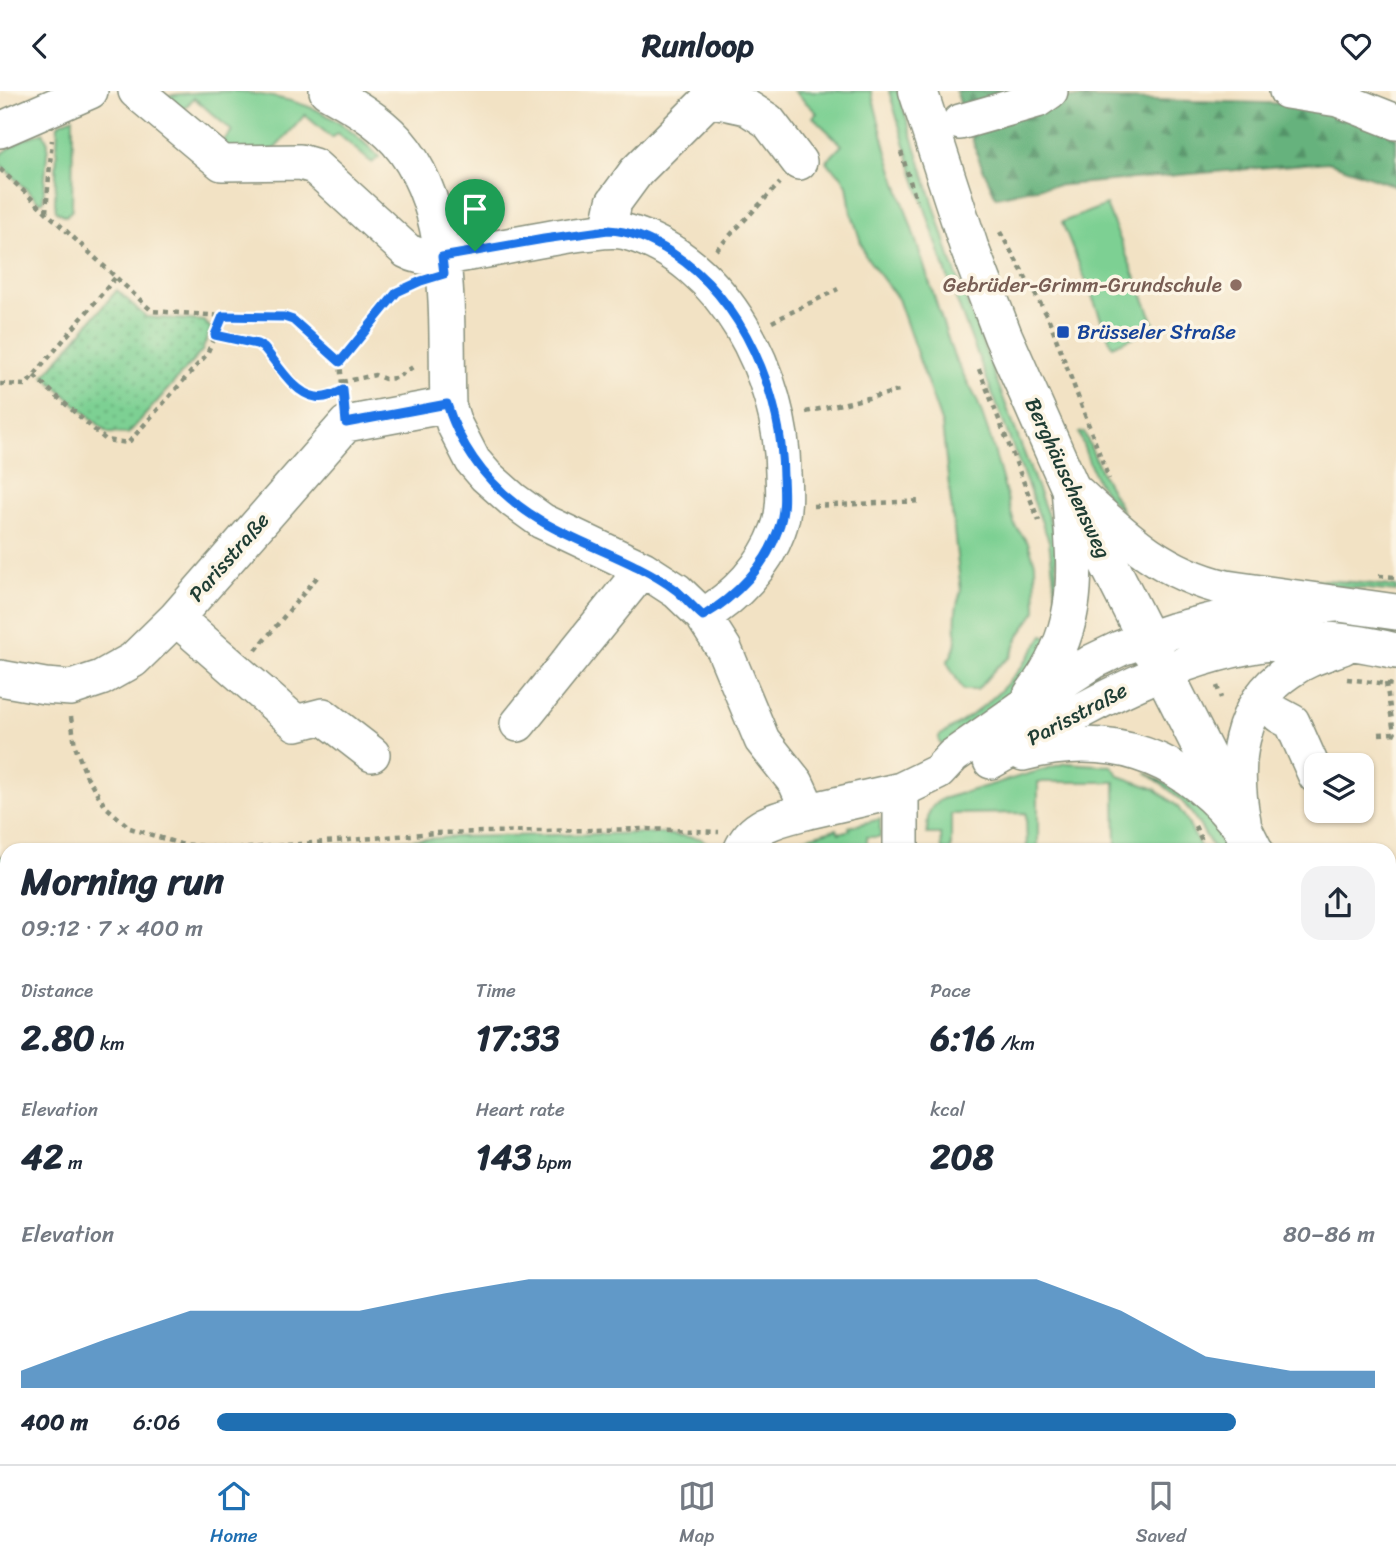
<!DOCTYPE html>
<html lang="en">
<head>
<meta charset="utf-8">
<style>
  :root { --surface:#fff; --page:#f2f2f3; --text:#1f2937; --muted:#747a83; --line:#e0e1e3; --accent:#1f6fb2 }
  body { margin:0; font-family:Sriracha,sans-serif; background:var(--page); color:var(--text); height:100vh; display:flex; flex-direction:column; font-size:26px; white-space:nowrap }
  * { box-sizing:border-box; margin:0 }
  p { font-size:23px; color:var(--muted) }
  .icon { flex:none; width:38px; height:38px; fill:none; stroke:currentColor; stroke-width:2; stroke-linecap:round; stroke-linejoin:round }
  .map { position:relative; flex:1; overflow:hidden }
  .panel { position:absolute; left:0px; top:752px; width:1396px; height:621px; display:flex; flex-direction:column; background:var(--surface); border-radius:21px 21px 0 0; box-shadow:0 2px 5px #0004 }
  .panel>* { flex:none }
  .fabs { position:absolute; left:1304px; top:662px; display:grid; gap:14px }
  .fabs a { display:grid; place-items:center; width:70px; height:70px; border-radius:14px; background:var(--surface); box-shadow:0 2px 5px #0004; font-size:35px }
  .pin { position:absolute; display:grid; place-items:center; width:60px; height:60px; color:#fff; margin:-72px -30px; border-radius:50% 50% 50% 0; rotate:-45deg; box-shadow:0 0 7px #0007 }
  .pin .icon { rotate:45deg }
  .round { display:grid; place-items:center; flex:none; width:74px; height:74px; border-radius:21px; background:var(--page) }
  .summary { display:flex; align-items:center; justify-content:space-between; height:119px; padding:0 21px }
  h1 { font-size:38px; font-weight:700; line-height:52px }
  .figures { display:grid; grid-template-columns:repeat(3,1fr); gap:10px; height:119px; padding:7px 21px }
  .figures div { display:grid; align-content:center }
  .figures b { font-size:35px; font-weight:700 }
  .figures small { font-size:19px; font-weight:400 }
  .figures p { font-size:19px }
  .chart { height:196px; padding:14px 21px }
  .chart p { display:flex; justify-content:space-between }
  .chart svg { width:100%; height:126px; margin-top:7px; fill:var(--accent); opacity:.7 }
  ul { padding:0 21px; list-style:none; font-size:23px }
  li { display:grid; grid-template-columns:112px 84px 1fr; align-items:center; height:52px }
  li i { height:18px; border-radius:9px; background:var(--accent) }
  header { display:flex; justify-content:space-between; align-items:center; height:91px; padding:0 21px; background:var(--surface); font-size:32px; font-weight:700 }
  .menu { display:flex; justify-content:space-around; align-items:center; height:98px; border-top:2px solid var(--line); background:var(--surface); font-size:19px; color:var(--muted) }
  .menu a { display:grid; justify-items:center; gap:4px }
  .menu .active { color:var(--accent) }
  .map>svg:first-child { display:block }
</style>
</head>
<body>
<header><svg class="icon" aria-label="back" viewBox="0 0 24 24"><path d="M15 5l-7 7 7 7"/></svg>Runloop<svg class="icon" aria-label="heart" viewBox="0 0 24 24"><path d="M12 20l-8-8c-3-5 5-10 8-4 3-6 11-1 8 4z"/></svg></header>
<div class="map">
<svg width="1396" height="1373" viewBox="0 0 1396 1373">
  <defs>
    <pattern id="forest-firs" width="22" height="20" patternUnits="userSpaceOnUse" patternTransform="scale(1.75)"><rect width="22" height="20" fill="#66b27d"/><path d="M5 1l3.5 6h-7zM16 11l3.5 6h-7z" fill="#539267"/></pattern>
    <pattern id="park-dots" width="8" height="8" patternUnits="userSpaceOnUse" patternTransform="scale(1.75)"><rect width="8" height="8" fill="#7dd093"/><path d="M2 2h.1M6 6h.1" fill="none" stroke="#66aa79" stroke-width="1.8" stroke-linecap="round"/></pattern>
  </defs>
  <rect width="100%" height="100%" fill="#fcf5e5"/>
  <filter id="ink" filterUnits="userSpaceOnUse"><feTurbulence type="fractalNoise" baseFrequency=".0143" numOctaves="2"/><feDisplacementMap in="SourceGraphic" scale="14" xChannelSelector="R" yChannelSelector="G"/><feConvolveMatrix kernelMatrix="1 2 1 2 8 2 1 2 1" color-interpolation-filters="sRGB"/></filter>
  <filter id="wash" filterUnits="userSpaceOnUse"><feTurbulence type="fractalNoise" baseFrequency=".00686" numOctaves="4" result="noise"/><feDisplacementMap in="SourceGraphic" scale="28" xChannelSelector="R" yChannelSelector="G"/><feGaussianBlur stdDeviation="1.57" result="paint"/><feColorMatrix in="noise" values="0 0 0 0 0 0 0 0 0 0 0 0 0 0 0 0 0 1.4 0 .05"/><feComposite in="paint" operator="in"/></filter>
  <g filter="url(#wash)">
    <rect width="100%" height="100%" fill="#f2e2c4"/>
    <path fill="#7dd093" stroke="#4e8664" stroke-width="2" d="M233 0C297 7 332 17 379 66L372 72 337 42 332 47 305 24 269 64 218 56 232 40 194 7 179 23 159 6 188 2Z
      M794 0H871L887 62 954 266 977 309 992 352 1015 435 1028 452 1035 472 1036 520 1020 543 1010 566 996 577 977 599H963L947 571C961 552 954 544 956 522 956 515 959 507 961 500L942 334 898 208 865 164 851 120 847 94 841 85 826 71 842 54 813 26 817 22Z
      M889 0H898L952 172 1056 446 1057 513 1049 450 948 187 914 84Z
      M73 26 72 119 66 125 56 120 55 111 58 33Z
      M43 41 48 52 43 110 39 111 0 73V64L22 49Z
      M1106 114 1156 237 1112 255 1062 131Z
      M1084 341 1103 385 1123 421C1095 396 1091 377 1079 342Z
      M1227 479C1282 490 1340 487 1396 496V501L1338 495 1252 491Z
      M1043 544 1053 548 1025 599 946 657 939 651V645C986 618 1015 591 1043 544Z
      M1066 672 1112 675 1119 685 1155 698 1177 715 1186 728 1202 759H1116L1115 691H1038V759H1027L1026 722 951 723V759H942L941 743H927C928 725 926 718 942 708Z
      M1145 681 1206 715 1224 759H1214C1191 718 1185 708 1145 681Z
      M880 728V746H867V759H775L780 754 836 738 839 742 850 739 849 736Z
      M654 742 699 747 715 756V759H265L454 746Z
      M1390 1104 1396 1117V1373H317L311 1367H1390Z"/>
    <path fill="url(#forest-firs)" stroke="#427858" stroke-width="2" d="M956 0H1042L1050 6 1334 14 1396 46V95L1328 71 1041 96 996 106 980 71Z
      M0 765H7V1290L0 1283Z
      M84 1367H310L317 1373H90Z"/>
    <path fill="url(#park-dots)" stroke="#4e8664" stroke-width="2" d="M117 199 146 226 204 230 211 237 202 260 128 343 108 342 44 285Z"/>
  </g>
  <g filter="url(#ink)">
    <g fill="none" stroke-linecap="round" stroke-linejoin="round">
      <defs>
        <path id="minor" d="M136 0 222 72 300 71 314 75 407 160C418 166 431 167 443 166 490 160 537 148 584 142 597 141 612 137 626 141 725 168 782 286 783 382 784 401 785 421 778 439 765 475 735 506 703 525
          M327 0C352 14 377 28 397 50 456 117 445 230 448 314L454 333 473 370 486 385 513 409 542 430 643 478 677 500 703 525 724 558 762 649 796 692 809 720 901 699 938 681 953 665 1020 618 1094 570 1121 557 1172 540 1227 526 1286 517 1336 513
          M1287 0 1338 8 1396 31
          M960 31 1037 9 1050 0
          M0 39 90 0
          M608 139 614 111 636 81 709 8 746 16 768 30 799 71
          M1074 399C1123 444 1159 481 1226 497L1396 521
          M176 527 296 632 323 625 372 663
          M0 587 45 595 71 597 101 587 133 569 176 527 346 333 448 314
          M1031 604C1086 533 1074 477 1069 394
          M1279 624 1292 631 1316 685
          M518 633 643 478
          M1023 662C1107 641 1176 661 1233 728
          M991 670C1089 615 1185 555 1301 549 1332 547 1366 553 1396 560
          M901 699V760
          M1243 730C1232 675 1238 614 1289 580 1305 568 1324 563 1343 556
          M741 760C753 731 783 727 809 720"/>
        <path id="major" d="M918 0 969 156 1003 245 1069 394 1254 760
          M1390 1022 1396 1035"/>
      </defs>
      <use href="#minor" stroke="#88907c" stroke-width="38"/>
      <use href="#major" stroke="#88907c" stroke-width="41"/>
      <path stroke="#88907c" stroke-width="4.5" stroke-dasharray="5 5" stroke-linecap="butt" d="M901 61 916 109
        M0 78 152 220 223 225 284 226 293 229 340 271 343 304
        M46 121 52 49
        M1000 141 1048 226 1109 388
        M716 159 780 92
        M772 231 838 198
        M215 244 257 253 264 257C277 272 294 303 316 306 321 307 328 305 333 304
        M340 271 397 201 410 195
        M979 278 1039 430
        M34 285 106 349 128 352 207 263 223 225
        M342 291 375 284 385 288 396 287 416 274
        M0 293 26 294 115 187
        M806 321 899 300
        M813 415 922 410
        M1379 485 1396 486
        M256 559 318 485
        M1347 588 1396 594
        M1386 592 1394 642 1396 643
        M1217 595 1221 607
        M71 626 75 655 86 684 105 715 130 737 180 753 239 758 435 742 647 738 719 741
        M1379 643 1394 642
        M1195 735 1207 760
        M1390 1089 1396 1103
        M0 1371 2 1373
        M460 1373V1367
        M791 1373V1367"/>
      <use href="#minor" stroke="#fff" stroke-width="35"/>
      <use href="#major" stroke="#fff" stroke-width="38"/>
      <defs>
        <path id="rail" d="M0 1308 7 1315
          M0 1332 7 1339
          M35 1367 42 1373
          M60 1367 67 1373"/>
      </defs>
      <use href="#rail" stroke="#1f3d34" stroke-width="8"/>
      <use href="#rail" stroke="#fcf5e5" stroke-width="5" stroke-dasharray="16" stroke-linecap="butt"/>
    </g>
  </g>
  <g fill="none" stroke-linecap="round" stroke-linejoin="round" filter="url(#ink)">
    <defs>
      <path id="route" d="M608 139C632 140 652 149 672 162 744 209 782 303 783 386 784 404 785 422 778 439 766 475 735 506 703 525 694 517 685 507 676 499 635 469 586 456 543 431 497 404 463 364 447 313L346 332 343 299C335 303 325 308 316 306 294 303 277 272 264 257L257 253 215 244 223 225 284 226 293 229 340 271 397 201 421 190 444 183 442 166 544 148Z"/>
    </defs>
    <use href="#route" stroke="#fff" stroke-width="14"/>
    <use href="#route" stroke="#1a73e8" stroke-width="9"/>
  </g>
  <circle fill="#8d6e63" stroke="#fcf5e5" stroke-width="2.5" cx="1236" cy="194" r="7"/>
  <rect fill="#1a4fb4" stroke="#fcf5e5" stroke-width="2.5" x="1056" y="234" width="14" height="14" rx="3.5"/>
  <g text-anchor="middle" stroke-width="7" stroke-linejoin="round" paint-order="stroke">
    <g font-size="21" fill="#785e54" stroke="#fcf5e5" text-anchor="end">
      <text x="1222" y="201">Gebrüder-Grimm-Grundschule</text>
    </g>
    <g font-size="21" fill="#164399" stroke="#fcf5e5" text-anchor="start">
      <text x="1077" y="248">Brüsseler Straße</text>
    </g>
    <g font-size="21" fill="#1f3d34" stroke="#fcf5e5">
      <text transform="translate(1068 387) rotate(65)" y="7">Berghäuschensweg</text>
      <text transform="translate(229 466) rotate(-49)" y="7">Parisstraße</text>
      <text transform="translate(1077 623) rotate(-28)" y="7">Parisstraße</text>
    </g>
  </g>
</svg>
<div class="fabs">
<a><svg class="icon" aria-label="layers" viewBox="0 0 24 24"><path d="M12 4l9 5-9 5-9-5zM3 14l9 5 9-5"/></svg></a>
</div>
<div class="pin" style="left:475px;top:160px;background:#1e9e55"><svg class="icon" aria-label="arrive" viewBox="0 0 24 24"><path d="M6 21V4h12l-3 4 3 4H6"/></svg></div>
<section class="panel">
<div class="summary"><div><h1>Morning run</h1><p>09:12 · 7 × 400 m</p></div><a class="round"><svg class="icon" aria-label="share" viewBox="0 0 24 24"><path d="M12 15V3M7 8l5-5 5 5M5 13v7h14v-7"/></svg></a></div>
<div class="figures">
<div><p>Distance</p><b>2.80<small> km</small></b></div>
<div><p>Time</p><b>17:33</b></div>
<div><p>Pace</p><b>6:16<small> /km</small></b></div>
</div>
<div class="figures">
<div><p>Elevation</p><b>42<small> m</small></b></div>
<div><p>Heart rate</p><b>143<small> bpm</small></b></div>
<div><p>kcal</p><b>208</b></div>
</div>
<div class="chart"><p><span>Elevation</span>80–86 m</p>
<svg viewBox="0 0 160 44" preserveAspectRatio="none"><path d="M0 44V38L10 27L20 17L30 17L40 17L50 11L60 6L70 6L80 6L90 6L100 6L110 6L120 6L130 17L140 33L150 38L160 38V44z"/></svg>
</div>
<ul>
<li><b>400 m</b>6:06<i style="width:88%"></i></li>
</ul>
</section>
</div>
<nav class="menu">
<a class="active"><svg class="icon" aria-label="home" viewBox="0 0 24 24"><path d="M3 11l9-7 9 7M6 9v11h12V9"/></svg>Home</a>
<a><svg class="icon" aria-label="map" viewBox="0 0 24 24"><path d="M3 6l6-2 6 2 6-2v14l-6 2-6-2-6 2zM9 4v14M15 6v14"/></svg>Map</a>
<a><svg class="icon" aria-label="saved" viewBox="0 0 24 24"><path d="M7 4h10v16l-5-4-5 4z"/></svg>Saved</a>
</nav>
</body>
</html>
